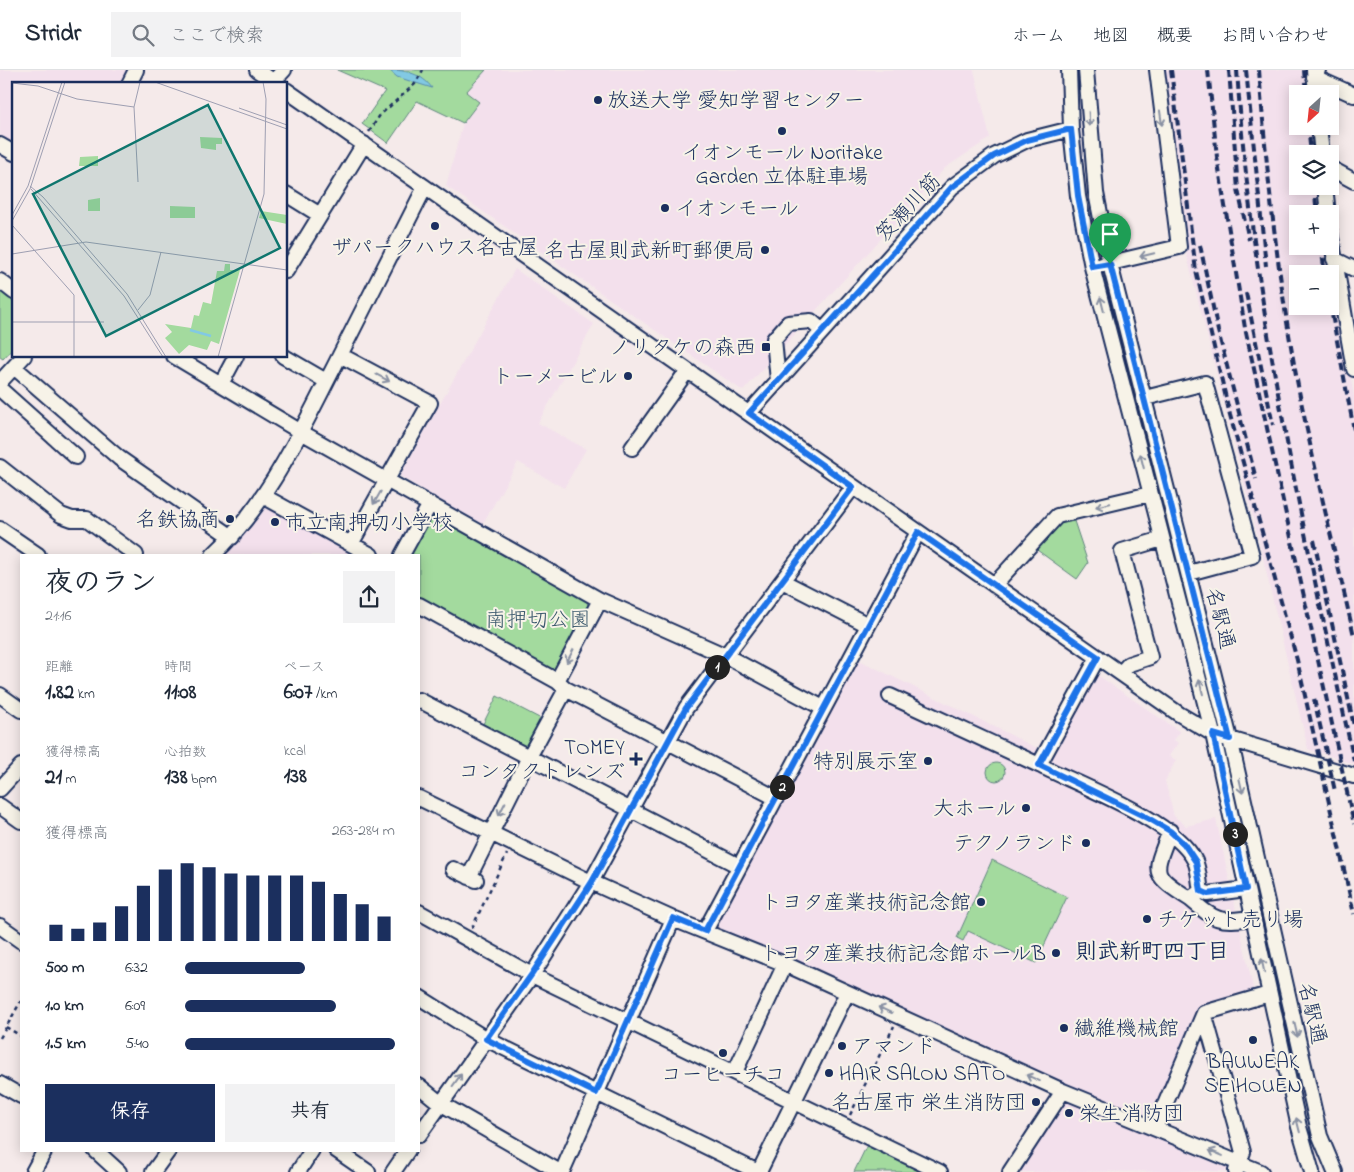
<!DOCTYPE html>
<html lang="ja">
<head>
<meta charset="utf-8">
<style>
  :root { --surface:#fff; --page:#f2f2f3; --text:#1f2937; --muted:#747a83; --line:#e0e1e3; --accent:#1b2f5e }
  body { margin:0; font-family:"Indie Flower","Klee One",sans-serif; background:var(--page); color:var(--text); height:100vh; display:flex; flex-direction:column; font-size:19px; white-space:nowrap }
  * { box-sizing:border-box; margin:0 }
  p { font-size:16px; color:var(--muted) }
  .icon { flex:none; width:28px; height:28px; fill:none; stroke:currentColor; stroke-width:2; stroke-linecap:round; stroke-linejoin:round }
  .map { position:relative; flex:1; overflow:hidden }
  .drawer { position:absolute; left:20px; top:484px; width:400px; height:598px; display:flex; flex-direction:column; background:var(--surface); border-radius:0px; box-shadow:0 2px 12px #0003 }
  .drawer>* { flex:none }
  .needle { width:32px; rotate:207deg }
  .buttons { position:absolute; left:1289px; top:15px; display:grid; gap:10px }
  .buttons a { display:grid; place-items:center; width:50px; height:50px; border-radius:0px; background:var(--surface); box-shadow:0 2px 12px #0003; font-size:25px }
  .pin { position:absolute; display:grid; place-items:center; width:42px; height:42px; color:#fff; margin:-51px -21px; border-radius:50% 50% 50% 0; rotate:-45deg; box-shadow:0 0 5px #0007 }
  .pin .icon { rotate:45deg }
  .km { position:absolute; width:25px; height:25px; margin:-12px; border-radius:50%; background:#222; color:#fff; font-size:14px; line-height:25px; text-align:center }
  .round { display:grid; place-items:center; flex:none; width:52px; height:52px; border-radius:0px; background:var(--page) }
  .overview { display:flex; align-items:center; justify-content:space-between; height:85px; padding:0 25px }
  h1 { font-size:28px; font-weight:800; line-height:38px }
  .stats { display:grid; grid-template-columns:repeat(3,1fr); gap:8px; height:85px; padding:5px 25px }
  .stats div { display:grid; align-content:center }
  .stats b { font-size:21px; font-weight:800 }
  .stats small { font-size:14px; font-weight:400 }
  .stats p { font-size:14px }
  .chart { height:140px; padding:10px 25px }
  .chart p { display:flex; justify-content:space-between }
  .chart svg { width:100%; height:90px; margin-top:5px; stroke:var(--accent); stroke-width:6 }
  .button { display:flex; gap:10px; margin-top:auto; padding:10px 25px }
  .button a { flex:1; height:58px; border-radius:0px; background:var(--accent); color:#fff; font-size:20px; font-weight:800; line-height:58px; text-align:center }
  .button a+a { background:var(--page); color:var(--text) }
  ul { padding:0 25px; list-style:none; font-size:16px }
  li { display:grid; grid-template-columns:80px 60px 1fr; align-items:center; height:38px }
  li i { height:12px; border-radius:6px; background:var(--accent) }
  header { display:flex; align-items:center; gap:30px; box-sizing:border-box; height:70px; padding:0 25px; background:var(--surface); border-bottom:1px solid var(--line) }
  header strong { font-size:24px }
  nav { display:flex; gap:28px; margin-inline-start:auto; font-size:18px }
  .search { width:350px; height:45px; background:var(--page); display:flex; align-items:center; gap:12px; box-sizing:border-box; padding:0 18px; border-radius:0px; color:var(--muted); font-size:19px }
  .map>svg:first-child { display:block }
</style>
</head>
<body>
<header>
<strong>Stridr</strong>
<div class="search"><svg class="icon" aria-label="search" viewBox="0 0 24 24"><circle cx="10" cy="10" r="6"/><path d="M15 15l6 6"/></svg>ここで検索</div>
<nav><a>ホーム</a><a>地図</a><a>概要</a><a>お問い合わせ</a></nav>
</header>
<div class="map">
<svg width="1354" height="1102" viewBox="0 0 1354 1102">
  <rect width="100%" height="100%" fill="#f5eaea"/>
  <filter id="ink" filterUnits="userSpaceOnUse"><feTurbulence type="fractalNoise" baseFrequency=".02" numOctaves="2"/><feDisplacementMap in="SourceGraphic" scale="10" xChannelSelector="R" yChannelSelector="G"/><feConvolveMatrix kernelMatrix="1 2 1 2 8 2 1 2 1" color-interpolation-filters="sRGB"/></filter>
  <g filter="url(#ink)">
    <path fill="#f3e0ec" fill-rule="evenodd" d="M0 0H131L123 14H14V76L0 68Z
      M486 0H974L990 68 945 98 743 321 446 116 463 53 478 32 466 22Z
      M1162 0H1309L1310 24H1298V56H1314L1317 84H1298V116H1321L1324 144H1298V176H1327L1354 326V694L1308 679 1262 484 1185 178ZM1298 204H1330V236H1298Z
      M515 199 594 254 538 353 586 379 564 418 518 392 482 455 400 406Z
      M269 435 357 485H222L240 467 262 437Z
      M857 589 1039 679 1083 595 1180 662 1174 670 1178 673 1169 686 1176 690 1165 711 1174 746 1186 756 1216 749 1253 918 1250 924 1199 939 1155 1049 1148 1051 1064 1017 716 857V852Z
      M1066 1030 1229 1096 1233 1101 1016 1102 1062 1032Z"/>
    <path fill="#a3da9e" stroke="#5f847e" d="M337 0H486L466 22 479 32 463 53 417 31 388 73 362 54 385 21Z
      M0 218 14 229V277L3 289 0 287Z
      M435 447 587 531 589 540 557 601 550 602 419 528V485H410L430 449Z
      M1074 451 1088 493 1077 509 1037 480 1061 453Z
      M497 626 545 651 524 681 481 658Z
      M987 702a9 9 0 1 1 18 0a9 9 0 1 1-18 0Z
      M992 790 1067 827 1036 893 968 861 963 871 957 868Z
      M868 1073 928 1102H854Z"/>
    <path fill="#82c9e3" stroke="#598bae" d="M389 0C406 0 422 4 432 18L397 7Z"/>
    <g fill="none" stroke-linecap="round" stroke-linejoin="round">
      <defs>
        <path id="minor" d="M257 0 277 14
          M1069 0 1071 59 1078 126 1092 197 1213 664 1299 1057 1312 1102
          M1086 0 1096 123 1110 194 1230 669 1320 1066 1335 1102
          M1314 0 1316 24
          M1318 0 1314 7 1354 25
          M129 14 136 0
          M271 14 284 0
          M286 20 1179 644 1213 664 1354 706
          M1319 56 1322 84
          M0 75 14 83
          M1330 98 1354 111
          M1325 116 1328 144
          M286 124 320 145
          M1330 162 1354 299
          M1334 189 1354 199
          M1102 195 1179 177 1157 0
          M286 201 364 74
          M0 211 14 222
          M340 285 430 333 351 474
          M174 286 301 362 600 530 726 586 823 638
          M283 286 326 311
          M14 297 119 388 232 467
          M778 311 774 269 788 253 811 251 822 261
          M0 312 24 286
          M221 314 236 286
          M0 319 76 387
          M1145 328 1205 313 1252 486 1189 503
          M749 343 952 117 994 86 1027 70 1071 59
          M632 378 687 301
          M0 397 61 445 72 449H87L136 485
          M263 426 371 485
          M0 459 38 485
          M213 485C268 434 300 363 334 297 364 237 395 177 425 117
          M402 485 430 434
          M782 511 868 555
          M994 515 1057 446 1150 424
          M419 535 557 611 566 619 776 728
          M1098 587 1039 695C1079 715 1176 751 1195 791 1199 799 1199 812 1201 821L1190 829C1149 803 1154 803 1170 761
          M1121 603 1129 594 1150 587 1122 481 1162 469
          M557 611 600 530
          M0 625 21 640
          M890 626 1039 695
          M419 630 739 796
          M0 719 21 696
          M419 728 591 812 673 849 785 894 1063 1021 1261 1102
          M0 736 21 751
          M453 799 476 810
          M469 807 529 687 566 619
          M1201 821 1208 824 1246 819
          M1190 829C1217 852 1218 852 1253 848
          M419 842 532 905 940 1102
          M0 856 21 871
          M705 861 918 462
          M419 927 486 969 758 1102
          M1204 943 1243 1082 1236 1101
          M735 1002 785 894
          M0 1014 21 1026
          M419 1016 440 1033 560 1102
          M1155 1058 1204 943 1269 924
          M419 1065 532 905 591 812 686 638 853 417
          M95 1080 119 1102
          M336 1080 368 1102
          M33 1102 45 1080
          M153 1102 169 1080
          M298 1102 312 1080
          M393 1102 408 1080
          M562 1102 673 849
          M759 1102 847 923
          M1010 1102 1063 1021"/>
      </defs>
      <use href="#minor" stroke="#1b2f5e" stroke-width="18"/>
      <path stroke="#1b2f5e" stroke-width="2.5" stroke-dasharray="4 4" stroke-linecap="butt" d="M369 62 380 45 415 14 423 0
        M472 858 507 784
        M6 957 21 966
        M0 968 21 931
        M850 1045 894 956"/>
      <use href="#minor" stroke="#f7f3e8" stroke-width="14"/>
      <path stroke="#1b2f5e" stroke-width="4" stroke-dasharray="8 4" stroke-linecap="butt" d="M1171 0 1196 201 1230 345 1297 590 1354 844
        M1208 0 1217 87 1245 258 1354 754
        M1229 0 1238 120 1249 170
        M1237 0C1252 233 1304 463 1354 691
        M1246 0 1266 196
        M1259 0C1267 109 1279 218 1300 326 1316 406 1336 486 1354 566
        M1304 0 1306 24
        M1308 56 1311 84
        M1314 116 1317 144
        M1200 175 1218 261 1256 409
        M1321 176 1325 204
        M1246 223 1273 355
        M1330 234 1354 360
        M1314 470 1354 656
        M1314 629 1335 721"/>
    </g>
    <defs><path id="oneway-shaft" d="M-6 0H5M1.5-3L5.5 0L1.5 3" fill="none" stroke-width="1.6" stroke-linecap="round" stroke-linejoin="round" transform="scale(1.25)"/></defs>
    <g stroke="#8991a3">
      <use href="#oneway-shaft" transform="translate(1161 48) rotate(82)"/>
      <use href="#oneway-shaft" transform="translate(1089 49) rotate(87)"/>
      <use href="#oneway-shaft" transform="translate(1147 185) rotate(166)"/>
      <use href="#oneway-shaft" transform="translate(1102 234) rotate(-104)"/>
      <use href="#oneway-shaft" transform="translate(383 308) rotate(28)"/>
      <use href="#oneway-shaft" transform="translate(1142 391) rotate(-104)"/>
      <use href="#oneway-shaft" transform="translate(377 428) rotate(120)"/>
      <use href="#oneway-shaft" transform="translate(1103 435) rotate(166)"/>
      <use href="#oneway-shaft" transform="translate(570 586) rotate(118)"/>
      <use href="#oneway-shaft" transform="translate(1201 617) rotate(-105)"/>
      <use href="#oneway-shaft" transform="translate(1241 716) rotate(77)"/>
      <use href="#oneway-shaft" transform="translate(502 739) rotate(117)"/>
      <use href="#oneway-shaft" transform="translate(1263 896) rotate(-102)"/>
      <use href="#oneway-shaft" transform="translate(885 940) rotate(-156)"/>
      <use href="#oneway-shaft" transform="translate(1296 960) rotate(77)"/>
      <use href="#oneway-shaft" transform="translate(1033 1008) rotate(-156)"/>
      <use href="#oneway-shaft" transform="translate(457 1010) rotate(-54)"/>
      <use href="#oneway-shaft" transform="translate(1298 1055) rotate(-104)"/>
      <use href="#oneway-shaft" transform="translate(1216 1083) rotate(-157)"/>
    </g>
  </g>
  <g fill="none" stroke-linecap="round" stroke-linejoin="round" filter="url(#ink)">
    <defs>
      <path id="route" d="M1071 59 1078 126 1092 197 1110 194 1230 669 1213 664 1246 819 1208 824 1201 821 1196 792 1184 774 1170 761 1148 748 1039 695 1098 587 918 462 705 861 673 848 596 1023 486 969 532 904 592 812 686 638 853 417 749 343 952 117 994 86 1027 70Z"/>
    </defs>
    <use href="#route" stroke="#fff" stroke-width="10"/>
    <use href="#route" stroke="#1a73e8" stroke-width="6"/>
  </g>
  <g fill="#1b2f5e" stroke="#f7f3e8" stroke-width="2">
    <circle cx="598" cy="30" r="5"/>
    <circle cx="782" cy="61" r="5"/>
    <circle cx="665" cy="138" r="5"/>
    <circle cx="435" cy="156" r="5"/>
    <circle cx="765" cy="180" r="5"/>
    <rect x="761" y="272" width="10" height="10" rx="2.5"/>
    <circle cx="628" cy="306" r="5"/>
    <circle cx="230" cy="449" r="5"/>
    <circle cx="275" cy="452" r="5"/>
    <path d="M633.5 681.5h5v5h5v5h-5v5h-5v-5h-5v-5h5z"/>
    <circle cx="928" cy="691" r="5"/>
    <circle cx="1026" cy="738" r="5"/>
    <circle cx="1086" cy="773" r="5"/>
    <circle cx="981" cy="832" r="5"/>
    <circle cx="1147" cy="849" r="5"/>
    <circle cx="1056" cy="883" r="5"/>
    <circle cx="1064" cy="958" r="5"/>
    <circle cx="1253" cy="970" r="5"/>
    <circle cx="842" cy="976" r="5"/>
    <circle cx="723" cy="983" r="5"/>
    <circle cx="829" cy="1003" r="5"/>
    <circle cx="1036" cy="1032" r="5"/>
    <circle cx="1069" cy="1043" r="5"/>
  </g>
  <g text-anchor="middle" stroke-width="4" stroke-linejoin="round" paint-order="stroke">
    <g font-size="21" fill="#1b2f5e" stroke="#f7f3e8" text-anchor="end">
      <text x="608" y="37" text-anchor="start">放送大学 愛知学習センター</text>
      <text x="782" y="89" text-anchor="middle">イオンモール Noritake<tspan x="782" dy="24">Garden 立体駐車場</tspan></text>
      <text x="675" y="145" text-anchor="start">イオンモール</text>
      <text x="435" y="184" text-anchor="middle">ザパークハウス名古屋</text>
      <text x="755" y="187">名古屋則武新町郵便局</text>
      <text x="756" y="284">ノリタケの森西</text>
      <text x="618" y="313">トーメービル</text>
      <text x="220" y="456">名鉄協商</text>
      <text x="285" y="459" text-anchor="start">市立南押切小学校</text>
      <text x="625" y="684">TOMEY<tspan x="625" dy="24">コンタクトレンズ</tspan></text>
      <text x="918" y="698">特別展示室</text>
      <text x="1016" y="745">大ホール</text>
      <text x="1076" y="780">テクノランド</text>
      <text x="971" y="839">トヨタ産業技術記念館</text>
      <text x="1157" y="856" text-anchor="start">チケット売り場</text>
      <text x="1046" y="890">トヨタ産業技術記念館ホールB</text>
      <text x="1074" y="965" text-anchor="start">繊維機械館</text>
      <text x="852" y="983" text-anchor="start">アマンド</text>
      <text x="1253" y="998" text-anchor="middle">BAUWEAK<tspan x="1253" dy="24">SEIHOUEN</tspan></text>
      <text x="839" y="1010" text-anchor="start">HAIR SALON SATO</text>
      <text x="723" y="1011" text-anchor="middle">コーヒーチコ</text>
      <text x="1026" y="1039">名古屋市 栄生消防団</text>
      <text x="1079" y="1050" text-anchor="start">栄生消防団</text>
    </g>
    <g font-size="21" fill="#1b2f5e" stroke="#f7f3e8">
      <text transform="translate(908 137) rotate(-47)" y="7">笈瀬川筋</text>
      <text transform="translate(1221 548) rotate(76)" y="7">名駅通</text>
      <text transform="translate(1313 943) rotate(77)" y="7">名駅通</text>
    </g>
    <g font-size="21" fill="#3d5a6e" stroke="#f7f3e8">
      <text x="538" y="556">南押切公園</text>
    </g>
    <g font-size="22" font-weight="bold" fill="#1b2f5e" stroke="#f7f3e8">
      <text x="1152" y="888">則武新町四丁目</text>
    </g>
  </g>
  <g transform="translate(12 12)">
    <rect width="275" height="275" fill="#f5eaea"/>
    <path d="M188 55 210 56V62H204V68L189 66ZM86 74V84H67L68 75ZM88 116V129H76V118ZM158 124 183 125V136H158ZM249 129 275 133V142L247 136ZM213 182H218V188H228L207 262 199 259 195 268 177 263 167 272 153 256 160 250 153 242 179 246 182 233 187 234 191 220 199 222 205 189H212Z" fill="#a3da9e"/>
    <path fill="none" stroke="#82c9e3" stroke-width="2.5" d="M178 248 199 254"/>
    <path fill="none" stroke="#9e9fb2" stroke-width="1" d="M143 0 275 47M0 1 26 4 65 17 122 25M227 26 275 43M126 100 122 25 128 0M18 104 31 115 115 212 154 275M19 107 112 214 151 275M0 133 16 104 50 0M0 139 18 107 53 0M0 143 62 213V275M0 172 74 160 275 188M126 228 138 213 149 170M0 240H92M206 275 252 112 254 17 251 0"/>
    <path fill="#0f766e" fill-opacity="0.15" stroke="#0f766e" stroke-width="2.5" d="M196 23 268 166 94 254 21 112Z"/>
    <rect width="275" height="275" fill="none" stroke="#1b2f5e" stroke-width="2.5"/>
  </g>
</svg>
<div class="buttons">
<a><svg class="needle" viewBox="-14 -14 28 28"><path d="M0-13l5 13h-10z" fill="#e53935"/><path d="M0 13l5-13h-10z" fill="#747a83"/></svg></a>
<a><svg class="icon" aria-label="layers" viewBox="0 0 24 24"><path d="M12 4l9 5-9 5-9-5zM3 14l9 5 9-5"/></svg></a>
<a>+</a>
<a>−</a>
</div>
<div class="pin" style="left:1110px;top:194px;background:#1e9e55"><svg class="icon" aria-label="arrive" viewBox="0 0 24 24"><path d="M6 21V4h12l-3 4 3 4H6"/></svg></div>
<b class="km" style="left:717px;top:597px">1</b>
<b class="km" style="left:782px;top:717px">2</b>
<b class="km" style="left:1235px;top:764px">3</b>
<section class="drawer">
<div class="overview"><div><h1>夜のラン</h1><p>21:16</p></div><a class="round"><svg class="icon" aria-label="share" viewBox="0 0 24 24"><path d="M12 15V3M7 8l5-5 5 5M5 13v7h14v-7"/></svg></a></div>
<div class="stats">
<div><p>距離</p><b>1.82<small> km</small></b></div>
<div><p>時間</p><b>11:08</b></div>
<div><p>ペース</p><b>6:07<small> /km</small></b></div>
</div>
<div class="stats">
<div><p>獲得標高</p><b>21<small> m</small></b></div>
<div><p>心拍数</p><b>138<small> bpm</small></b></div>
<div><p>kcal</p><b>138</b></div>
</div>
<div class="chart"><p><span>獲得標高</span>263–284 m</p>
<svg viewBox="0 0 160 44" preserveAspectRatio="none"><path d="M5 44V36M15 44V38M25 44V35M35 44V27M45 44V17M55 44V9M65 44V6M75 44V8M85 44V11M95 44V12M105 44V12M115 44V12M125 44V15M135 44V21M145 44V26M155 44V32"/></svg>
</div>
<ul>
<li><b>500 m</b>6:32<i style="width:57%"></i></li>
<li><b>1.0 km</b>6:09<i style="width:72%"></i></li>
<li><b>1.5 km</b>5:40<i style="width:100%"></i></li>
</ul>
<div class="button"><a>保存</a><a>共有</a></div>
</section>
</div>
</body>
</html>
